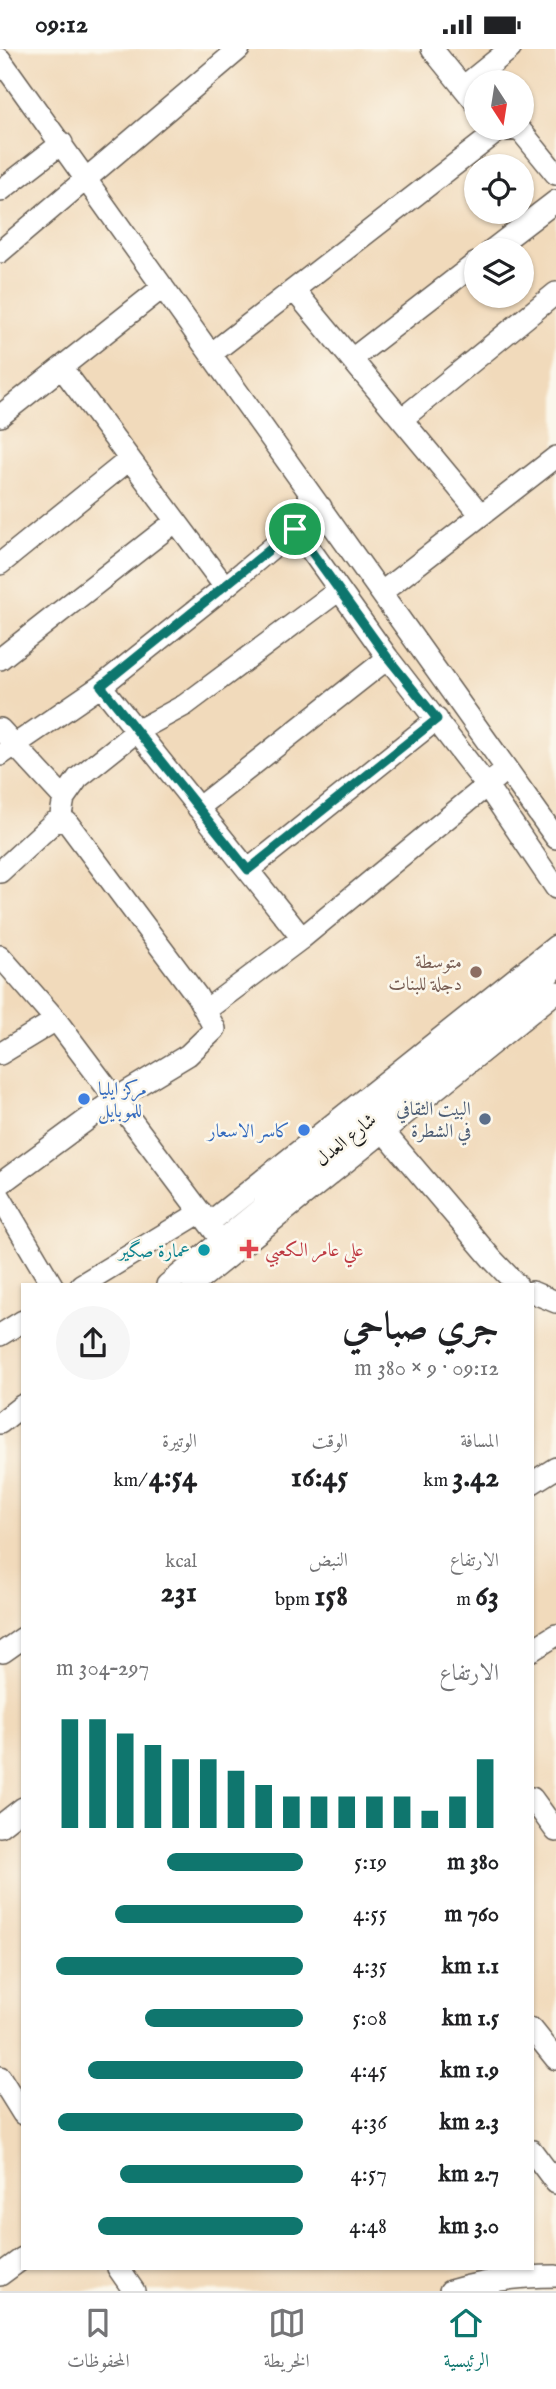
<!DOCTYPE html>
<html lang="ar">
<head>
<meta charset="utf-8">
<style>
  :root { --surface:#fff; --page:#f6f6f6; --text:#202124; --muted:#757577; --line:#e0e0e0; --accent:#0f766e }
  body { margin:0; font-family:"IM FELL English",Amiri,serif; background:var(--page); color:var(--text); direction:rtl; height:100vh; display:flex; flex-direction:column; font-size:26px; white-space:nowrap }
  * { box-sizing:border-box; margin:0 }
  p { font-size:23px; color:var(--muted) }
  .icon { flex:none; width:38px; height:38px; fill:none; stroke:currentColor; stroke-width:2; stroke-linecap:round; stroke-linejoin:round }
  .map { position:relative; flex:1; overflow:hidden; direction:ltr }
  .sheet { position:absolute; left:21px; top:1234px; width:513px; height:987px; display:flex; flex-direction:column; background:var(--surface); border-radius:0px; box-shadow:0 2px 5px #0004; direction:rtl }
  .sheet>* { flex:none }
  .needle { width:46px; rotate:168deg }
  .fabs { position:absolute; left:464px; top:21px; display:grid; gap:14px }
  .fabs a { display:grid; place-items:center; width:70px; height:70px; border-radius:50%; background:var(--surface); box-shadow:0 2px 5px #0004; font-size:35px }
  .pin { position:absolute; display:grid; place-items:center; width:60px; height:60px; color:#fff; margin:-30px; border:4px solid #fff; border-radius:50%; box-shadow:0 2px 7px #0007 }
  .round { display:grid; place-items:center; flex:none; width:74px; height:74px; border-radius:37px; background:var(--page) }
  .headline { display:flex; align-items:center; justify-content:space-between; height:119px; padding:0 35px }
  h1 { font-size:38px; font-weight:700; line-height:52px }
  .metrics { display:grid; grid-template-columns:repeat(3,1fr); gap:10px; height:119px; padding:7px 35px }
  .metrics div { display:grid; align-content:center }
  .metrics b { font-size:30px; font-weight:700 }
  .metrics small { font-size:19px; font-weight:400 }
  .metrics p { font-size:19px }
  .chart { height:196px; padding:14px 35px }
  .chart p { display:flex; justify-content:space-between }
  .chart svg { width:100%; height:126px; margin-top:7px; stroke:var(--accent); stroke-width:6 }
  ul { padding:0 35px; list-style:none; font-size:23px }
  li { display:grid; grid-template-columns:112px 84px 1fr; align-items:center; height:52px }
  li i { height:18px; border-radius:9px; background:var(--accent) }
  .status { display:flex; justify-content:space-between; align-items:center; height:49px; padding:0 35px; background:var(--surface); direction:ltr }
  .status svg { height:19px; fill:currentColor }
  .dock { display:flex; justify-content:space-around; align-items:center; height:98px; border-top:2px solid var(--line); background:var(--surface); font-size:19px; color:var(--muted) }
  .dock a { display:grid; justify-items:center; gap:4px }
  .dock .active { color:var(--accent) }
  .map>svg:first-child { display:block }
</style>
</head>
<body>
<div class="status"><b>09:12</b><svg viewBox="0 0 49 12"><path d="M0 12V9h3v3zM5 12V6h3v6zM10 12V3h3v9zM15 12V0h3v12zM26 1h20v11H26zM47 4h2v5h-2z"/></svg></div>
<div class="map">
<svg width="556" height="2242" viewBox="0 0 556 2242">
  <rect width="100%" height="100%" fill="#fbf7ec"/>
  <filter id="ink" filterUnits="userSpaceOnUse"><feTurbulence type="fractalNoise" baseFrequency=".0143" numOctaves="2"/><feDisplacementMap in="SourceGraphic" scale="14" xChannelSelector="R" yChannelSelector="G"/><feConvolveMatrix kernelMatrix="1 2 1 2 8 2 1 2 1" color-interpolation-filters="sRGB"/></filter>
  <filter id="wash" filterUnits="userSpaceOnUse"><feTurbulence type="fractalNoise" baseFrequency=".00686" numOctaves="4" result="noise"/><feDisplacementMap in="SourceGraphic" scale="28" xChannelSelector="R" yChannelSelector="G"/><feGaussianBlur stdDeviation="1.57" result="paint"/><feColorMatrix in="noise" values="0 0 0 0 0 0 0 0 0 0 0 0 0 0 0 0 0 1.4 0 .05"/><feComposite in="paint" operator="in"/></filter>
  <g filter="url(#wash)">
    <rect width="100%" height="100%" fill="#f1dabb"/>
  </g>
  <g filter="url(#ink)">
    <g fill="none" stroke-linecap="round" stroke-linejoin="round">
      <defs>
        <path id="minor" d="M432 0 476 54
          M0 10 556 789
          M463 38 510 0
          M0 142 62 94
          M492 201 556 152
          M0 203 239 0
          M294 241 481 466
          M211 305 498 82 510 80 521 82 556 125
          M352 310 476 214
          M62 319 225 538
          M0 367 163 238
          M402 370 556 244
          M295 479 388 609 487 737 556 839
          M0 515 130 410
          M382 543 556 408
          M0 610 176 472
          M101 637 302 889
          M0 680 64 749
          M0 706 101 637 225 538 321 458
          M198 759 388 609
          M60 771 64 749 78 729 137 682 185 656 339 541
          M248 821 437 670
          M0 823 53 774 60 771
          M0 907 56 971 216 1184
          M206 961 302 889 497 728
          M0 1005 56 971
          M383 1082 492 1210 517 1236
          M0 1135 115 1050 188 1006 215 980 197 947 67 773 60 771
          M0 1148 52 1236
          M209 1174 556 897
          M81 1236 201 1163
          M167 1236 556 919
          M193 1236 556 943
          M532 1243 556 1253
          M0 1286 23 1272
          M0 1374 23 1356
          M532 1434 556 1419
          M532 1601 556 1586
          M3 1603 23 1589
          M532 1749 556 1782
          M0 1777 23 1759
          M532 1980 556 2010
          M0 2028 23 2065
          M532 2102 556 2134
          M118 2219 134 2242
          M0 2226 23 2209
          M450 2242C484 2232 520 2227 556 2227"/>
      </defs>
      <use href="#minor" stroke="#675e54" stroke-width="24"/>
      <use href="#minor" stroke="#fff" stroke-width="21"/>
    </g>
  </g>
  <g fill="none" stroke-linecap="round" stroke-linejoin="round" filter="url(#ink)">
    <defs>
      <path id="route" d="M295 480 388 609 437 670 248 821 101 637Z"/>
    </defs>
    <use href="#route" stroke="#fff" stroke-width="14"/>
    <use href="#route" stroke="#0f766e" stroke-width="9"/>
  </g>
  <circle fill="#8d6e63" stroke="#fbf7ec" stroke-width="2.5" cx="476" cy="923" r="7"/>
  <g fill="#3f7fe0" stroke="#fbf7ec" stroke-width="2.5">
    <circle cx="84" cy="1050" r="7"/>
    <circle cx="304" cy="1081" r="7"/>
  </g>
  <circle fill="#5c6f8a" stroke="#fbf7ec" stroke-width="2.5" cx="485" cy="1070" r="7"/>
  <path fill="#e0444e" stroke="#fbf7ec" stroke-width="2.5" d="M245.5 1189.5h7v7h7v7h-7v7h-7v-7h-7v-7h7z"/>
  <circle fill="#0f9aa8" stroke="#fbf7ec" stroke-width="2.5" cx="204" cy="1201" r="7"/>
  <g text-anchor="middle" stroke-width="5" stroke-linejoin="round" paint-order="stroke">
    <g font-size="19" fill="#785e54" stroke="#fbf7ec" text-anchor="end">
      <text x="462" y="919">متوسطة<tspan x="462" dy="22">دجلة للبنات</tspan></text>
    </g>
    <g font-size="19" fill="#366cbe" stroke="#fbf7ec" text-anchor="start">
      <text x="98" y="1046">مركز ايليا<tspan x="98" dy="22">للموبايل</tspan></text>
      <text x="290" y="1088" text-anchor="end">كاسر الاسعار</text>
    </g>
    <g font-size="19" fill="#4e5e75" stroke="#fbf7ec" text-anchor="end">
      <text x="471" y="1066">البيت الثقافي<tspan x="471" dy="22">في الشطرة</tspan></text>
    </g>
    <g font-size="19" fill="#1c1c1c" stroke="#fbf7ec">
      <text transform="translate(345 1090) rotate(-39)" y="7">شارع العدل</text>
    </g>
    <g font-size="19" fill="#be3a42" stroke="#fbf7ec" text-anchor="start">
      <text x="265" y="1207">علي عامر الكعبي</text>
    </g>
    <g font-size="19" fill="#0d838f" stroke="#fbf7ec" text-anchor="end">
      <text x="190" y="1208">عمارة صگير</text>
    </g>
  </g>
</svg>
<div class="fabs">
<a><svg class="needle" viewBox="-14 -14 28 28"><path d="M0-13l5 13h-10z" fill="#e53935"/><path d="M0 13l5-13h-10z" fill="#757577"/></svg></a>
<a><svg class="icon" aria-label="locate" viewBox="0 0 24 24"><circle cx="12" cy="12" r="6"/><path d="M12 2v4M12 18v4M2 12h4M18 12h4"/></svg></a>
<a><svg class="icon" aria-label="layers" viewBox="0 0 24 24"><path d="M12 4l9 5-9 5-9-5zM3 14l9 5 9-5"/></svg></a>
</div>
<div class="pin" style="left:295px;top:480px;background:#1e9e55"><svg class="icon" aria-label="arrive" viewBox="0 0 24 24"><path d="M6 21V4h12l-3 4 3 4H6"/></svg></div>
<section class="sheet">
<div class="headline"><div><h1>جري صباحي</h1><p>09:12 · 9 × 380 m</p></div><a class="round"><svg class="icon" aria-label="share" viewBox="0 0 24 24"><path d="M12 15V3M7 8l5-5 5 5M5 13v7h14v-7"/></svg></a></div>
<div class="metrics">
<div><p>المسافة</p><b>3.42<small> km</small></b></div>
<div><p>الوقت</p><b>16:45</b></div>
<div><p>الوتيرة</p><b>4:54<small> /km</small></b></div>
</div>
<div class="metrics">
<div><p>الارتفاع</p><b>63<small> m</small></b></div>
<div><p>النبض</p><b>158<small> bpm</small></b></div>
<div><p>kcal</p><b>231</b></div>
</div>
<div class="chart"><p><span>الارتفاع</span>297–304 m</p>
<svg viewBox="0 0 160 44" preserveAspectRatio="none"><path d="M5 44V6M15 44V6M25 44V11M35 44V15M45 44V20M55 44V20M65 44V24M75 44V29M85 44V33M95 44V33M105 44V33M115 44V33M125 44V33M135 44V38M145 44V33M155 44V20"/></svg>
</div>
<ul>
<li><b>380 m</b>5:19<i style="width:55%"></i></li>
<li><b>760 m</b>4:55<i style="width:76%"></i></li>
<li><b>1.1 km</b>4:35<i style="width:100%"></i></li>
<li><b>1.5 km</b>5:08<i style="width:64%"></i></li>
<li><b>1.9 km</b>4:45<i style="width:87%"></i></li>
<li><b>2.3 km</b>4:36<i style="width:99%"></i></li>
<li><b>2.7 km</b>4:57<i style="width:74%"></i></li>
<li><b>3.0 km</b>4:48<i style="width:83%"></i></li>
</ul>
</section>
</div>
<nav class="dock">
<a class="active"><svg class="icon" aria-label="home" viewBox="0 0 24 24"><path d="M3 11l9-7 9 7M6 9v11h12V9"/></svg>الرئيسية</a>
<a><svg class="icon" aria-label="map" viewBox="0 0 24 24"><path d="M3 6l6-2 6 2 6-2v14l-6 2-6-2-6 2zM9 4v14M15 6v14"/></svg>الخريطة</a>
<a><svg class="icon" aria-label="saved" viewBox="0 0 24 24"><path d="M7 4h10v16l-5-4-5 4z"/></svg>المحفوظات</a>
</nav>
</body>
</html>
